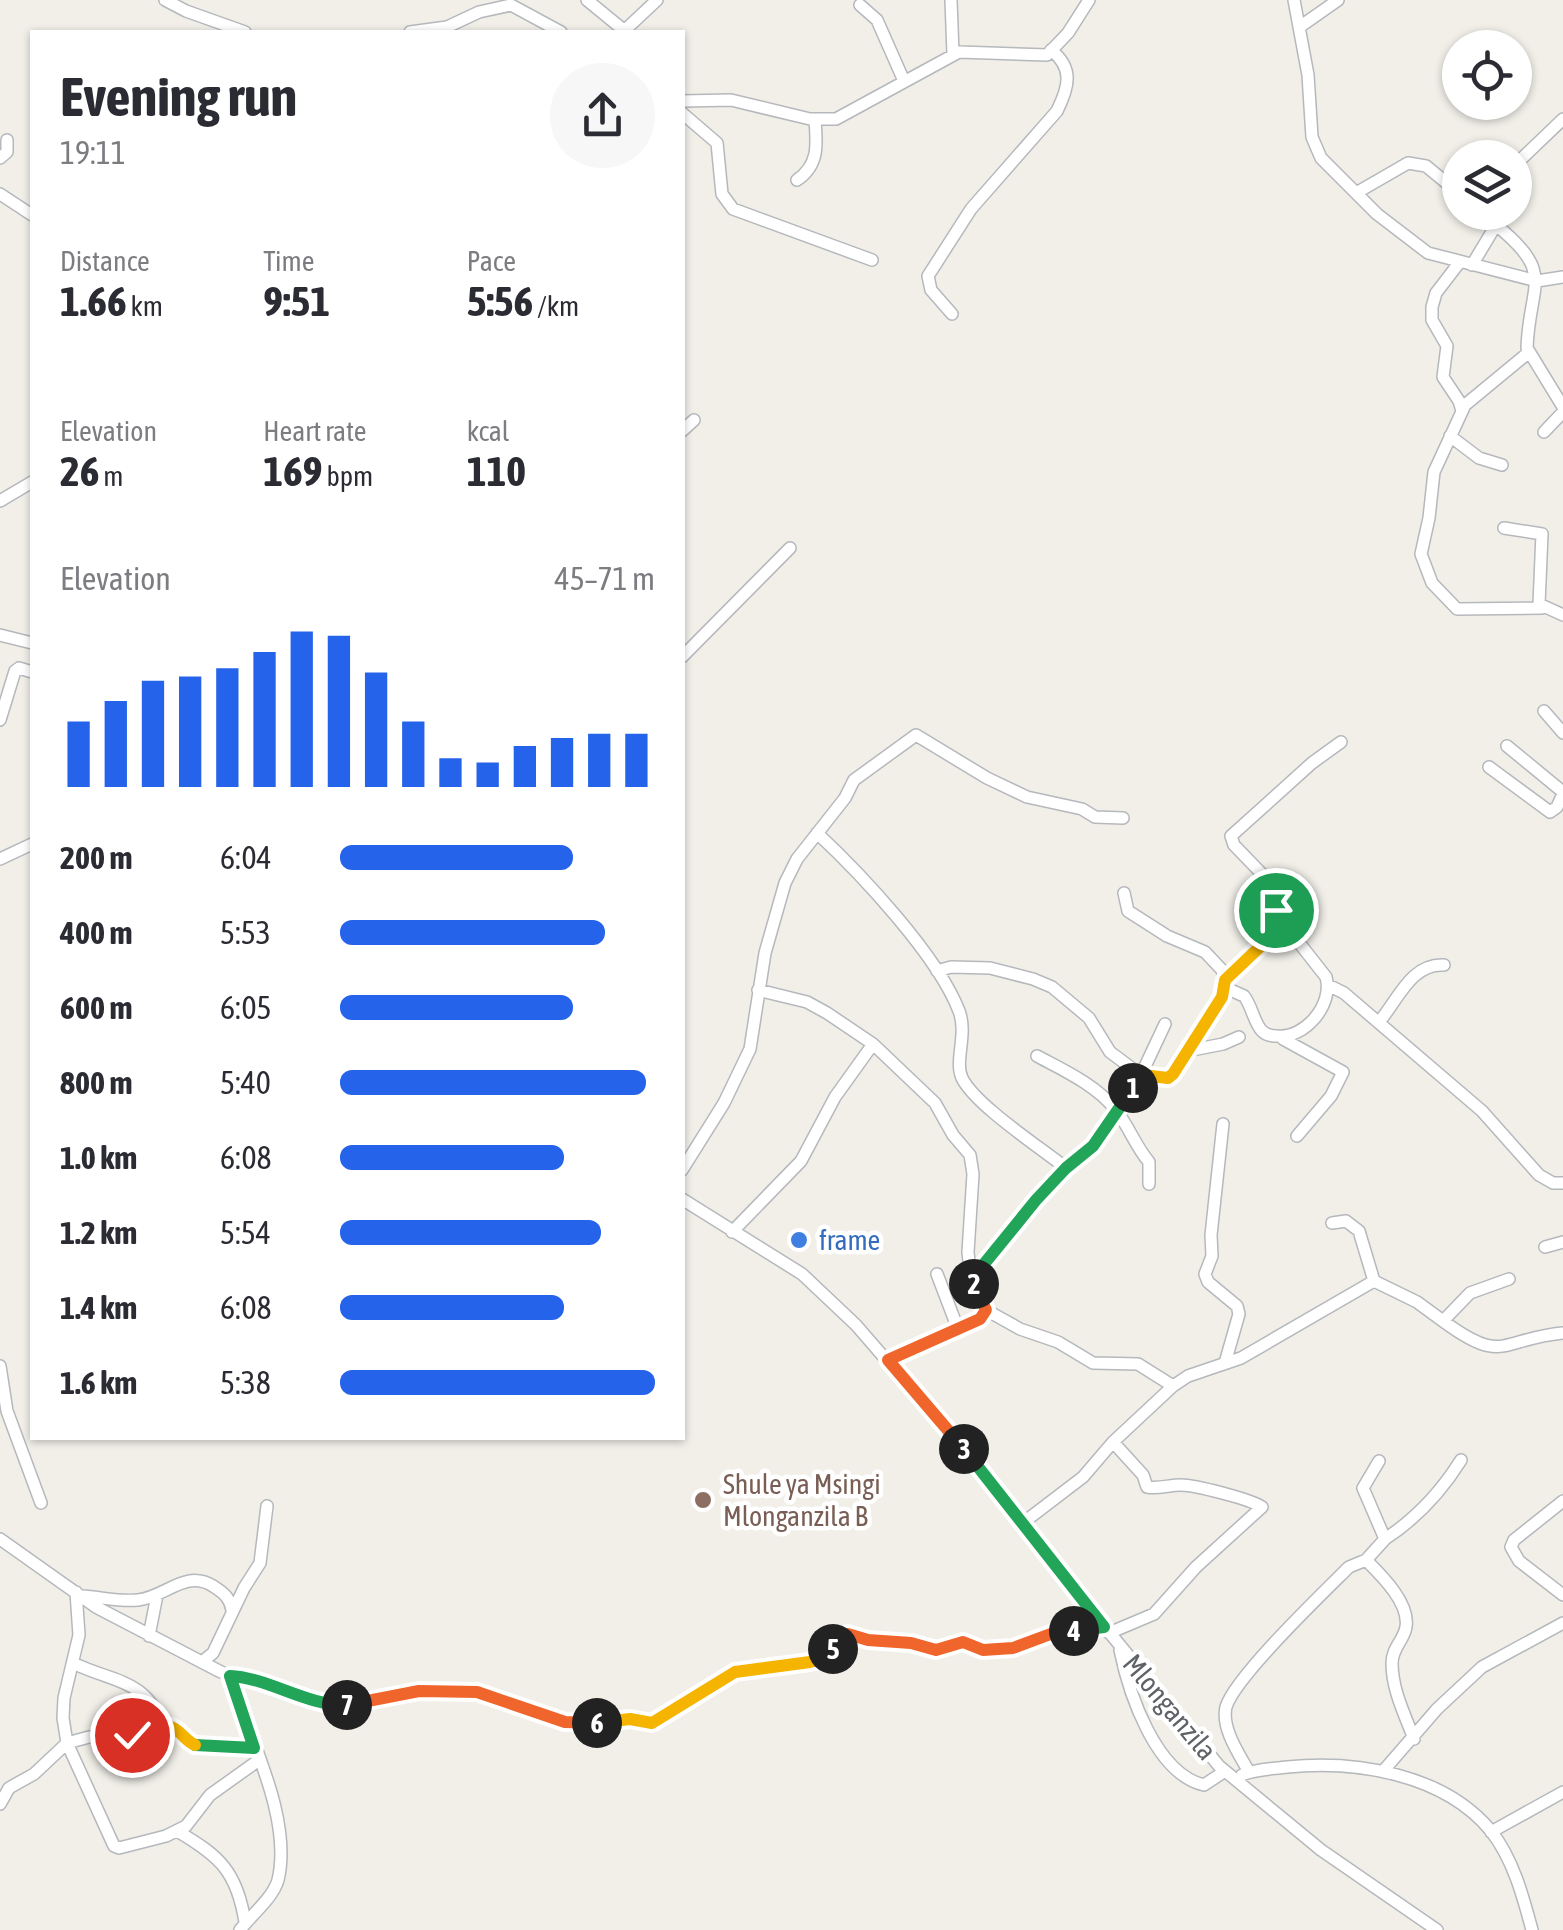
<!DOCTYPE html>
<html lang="en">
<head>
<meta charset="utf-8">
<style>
  :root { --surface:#fff; --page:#f7f7f7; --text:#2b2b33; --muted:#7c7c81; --accent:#2563eb }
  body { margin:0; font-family:"Asap Condensed",sans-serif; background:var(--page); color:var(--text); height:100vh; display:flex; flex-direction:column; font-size:38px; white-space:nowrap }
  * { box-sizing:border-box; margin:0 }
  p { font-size:32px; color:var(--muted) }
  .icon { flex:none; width:55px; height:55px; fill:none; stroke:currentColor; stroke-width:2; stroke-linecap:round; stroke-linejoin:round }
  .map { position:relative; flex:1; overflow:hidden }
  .side { position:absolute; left:30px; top:30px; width:655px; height:1410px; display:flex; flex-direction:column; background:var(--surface); border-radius:0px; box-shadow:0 2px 8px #0004 }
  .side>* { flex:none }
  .buttons { position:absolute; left:1442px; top:30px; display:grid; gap:20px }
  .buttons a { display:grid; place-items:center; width:90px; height:90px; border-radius:50%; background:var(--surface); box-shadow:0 2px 8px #0004; font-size:50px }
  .pin { position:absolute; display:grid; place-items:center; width:85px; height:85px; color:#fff; margin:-42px; border:5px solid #fff; border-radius:50%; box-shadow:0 2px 10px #0007 }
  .km { position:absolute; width:50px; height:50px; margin:-25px; border-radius:50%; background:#222; color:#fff; font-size:28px; line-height:50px; text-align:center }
  .round { display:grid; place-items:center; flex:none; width:105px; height:105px; border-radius:52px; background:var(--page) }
  .head { display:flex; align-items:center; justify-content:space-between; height:170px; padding:0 30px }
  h1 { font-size:55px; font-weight:700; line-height:75px }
  .metrics { display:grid; grid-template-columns:repeat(3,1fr); gap:15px; height:170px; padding:10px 30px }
  .metrics div { display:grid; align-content:center }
  .metrics b { font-size:42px; font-weight:700 }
  .metrics small { font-size:28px; font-weight:400 }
  .metrics p { font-size:28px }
  .chart { height:280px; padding:20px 30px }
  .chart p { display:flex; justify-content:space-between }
  .chart svg { width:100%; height:180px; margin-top:10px; stroke:var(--accent); stroke-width:6 }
  ul { padding:0 30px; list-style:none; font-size:32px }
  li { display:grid; grid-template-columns:160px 120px 1fr; align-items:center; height:75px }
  li i { height:25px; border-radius:12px; background:var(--accent) }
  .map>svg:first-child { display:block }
</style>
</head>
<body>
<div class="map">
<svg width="1563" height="1930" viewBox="0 0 1563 1930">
  <rect width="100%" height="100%" fill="#f1efe8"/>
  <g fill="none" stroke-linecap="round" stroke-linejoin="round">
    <defs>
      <path id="minor" d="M165 0 186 11 245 32
        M587 0 626 32
        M951 0 953 54
        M1294 0 1308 75 1312 137 1321 158 1377 214 1428 253 1537 281 1563 277
        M860 5 877 20 904 81
        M1301 26 1338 0
        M624 31 657 0
        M410 32 447 27 479 12 511 5 561 32
        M682 101 731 100 810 119H836L959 52 1047 55 1068 33 1089 0
        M682 113 717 143 722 194 733 209 872 260
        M0 158 7 152V140
        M1515 165 1563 119
        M797 180C819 165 817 145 815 120
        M1356 193 1408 163 1426 166 1460 194
        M0 194 32 215
        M1496 225C1557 274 1529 284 1527 348L1563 407
        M1459 263 1436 293 1432 307V320L1447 346 1443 377 1459 401 1462 411
        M1472 265 1496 225 1492 212
        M952 314 931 290 928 276 971 209 1057 111C1069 87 1074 68 1051 50
        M1528 353 1465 405 1434 472 1429 518 1421 554 1432 583 1457 609 1542 608
        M682 431 694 420
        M1544 432 1563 412
        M1450 436 1479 458 1502 465
        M0 501 32 482
        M1504 528 1542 534 1539 604 1563 615
        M0 635 32 643
        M682 657 790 548
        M1544 711 1563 733
        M0 720 15 671 19 668 32 672
        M1507 746 1563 792
        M1489 767 1550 812 1557 807 1563 794
        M817 833C861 874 938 956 959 1011 968 1034 954 1061 962 1078 975 1105 1041 1148 1066 1168
        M0 859 32 844
        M937 971 951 967 990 968 1033 979 1052 987 1089 1018 1110 1052 1141 1075 1165 1024
        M1225 980 1285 924
        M1328 985 1344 993 1482 1111 1539 1175 1553 1183H1563
        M1226 988 1244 996C1252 1006 1254 1023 1262 1031 1266 1035 1272 1036 1277 1036 1305 1039 1334 1004 1326 977L1278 916 1262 874 1234 845 1231 836 1312 763 1341 742
        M758 990 807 1002 827 1013 873 1044 935 1103 953 1135 970 1155 973 1174 968 1252 971 1280 986 1310 980 1319 888 1360
        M1379 1022C1398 1000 1411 963 1444 965
        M1283 1039 1343 1072 1331 1096 1297 1136
        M1187 1051 1223 1044 1239 1037
        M1037 1056C1063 1070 1096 1085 1115 1109 1129 1126 1134 1144 1149 1162V1184
        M1223 1124 1211 1235 1212 1256 1205 1274 1208 1282 1237 1306 1239 1314 1225 1363
        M682 1170 724 1103 750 1049 765 953 785 883 797 859 845 798 854 780 916 735 987 778 1027 797 1082 809 1095 817 1123 818
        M682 1199 802 1274 856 1325 978 1466 1068 1582 1219 1766 1321 1850 1437 1930
        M1332 1223 1346 1221 1359 1231 1374 1281
        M732 1232 801 1161 835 1097 873 1044
        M1545 1247 1563 1242
        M937 1274 958 1329
        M971 1280 1036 1199 1093 1146 1141 1075 1168 1077 1173 1074 1226 988 1222 970 1205 952 1167 936 1128 911 1124 893
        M986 1310 1020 1329 1058 1342 1093 1363 1138 1364 1173 1386
        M1443 1321C1504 1366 1500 1339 1563 1333
        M0 1366 7 1411 41 1503
        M1563 1501 1514 1540 1511 1547 1519 1561 1563 1595
        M1024 1522 1083 1477 1113 1442 1173 1386 1188 1376 1241 1358 1374 1281 1417 1302 1443 1321 1470 1293 1509 1279
        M0 1539 96 1607 219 1671 230 1676H248L291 1694 340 1705 441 1689 477 1692 565 1722 585 1724 630 1719 646 1724 659 1720 728 1676 819 1660 848 1634 868 1640 903 1642 935 1650 963 1642 983 1650 1013 1648 1057 1632 1104 1627
        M1385 1539C1417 1518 1441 1492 1461 1460
        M1366 1560 1385 1539 1363 1488 1379 1461
        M76 1592 79 1635 64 1698 63 1718 67 1743 114 1846 119 1848 166 1836 186 1826 210 1795 259 1760
        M82 1596C100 1597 120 1602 138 1600 166 1597 185 1569 213 1586 224 1593 230 1598 232 1610
        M1109 1633 1154 1614 1196 1567 1262 1507C1250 1499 1195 1485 1181 1485 1169 1485 1159 1489 1147 1487L1143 1475 1113 1442
        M149 1636 157 1595
        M1120 1650C1129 1694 1156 1774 1204 1785L1225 1771
        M203 1661 213 1653 244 1588 260 1563 267 1506
        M73 1663C114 1683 143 1677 164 1726
        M230 1676C248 1735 293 1818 278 1880 273 1898 251 1915 240 1930
        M1384 1770 1437 1709 1482 1667 1563 1623
        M1249 1772C1239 1754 1221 1728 1226 1707 1235 1677 1323 1593 1349 1567L1366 1560C1381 1575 1410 1603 1406 1627 1404 1640 1392 1648 1392 1663 1392 1690 1405 1715 1414 1739
        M1242 1775C1255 1769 1272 1769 1287 1767 1356 1760 1444 1774 1491 1831 1513 1859 1523 1896 1532 1930
        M0 1804 9 1788 34 1774 67 1743 89 1737 131 1735 164 1726 173 1728 189 1744 254 1748
        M177 1831C220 1856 237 1872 245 1922
        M1491 1832 1563 1792"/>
    </defs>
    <use href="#minor" stroke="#b5b8bc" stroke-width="14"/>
    <use href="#minor" stroke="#fff" stroke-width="11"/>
  </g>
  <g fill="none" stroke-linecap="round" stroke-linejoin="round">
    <defs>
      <path id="split-1" d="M1133 1088 1142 1075 1168 1078 1173 1074 1222 997 1225 980 1284 924 1276 910"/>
      <path id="split-2" d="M974 1284 971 1280 1036 1200 1066 1168 1093 1146 1133 1088"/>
      <path id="split-3" d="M964 1449 888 1360 980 1319 986 1310 974 1284"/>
      <path id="split-4" d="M964 1449 1104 1627 1074 1631"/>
      <path id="split-5" d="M833 1649 848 1634 868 1640 911 1643 936 1650 963 1642 983 1650 1013 1648 1056 1632 1074 1631"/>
      <path id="split-6" d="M597 1723 630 1719 652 1723 735 1672 810 1662 819 1660 833 1649"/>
      <path id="split-7" d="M347 1705 419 1691 477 1692 565 1722 597 1723"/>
      <path id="split-8" d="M195 1745 254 1748 230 1676C270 1678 306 1706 347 1705"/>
      <path id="split-9" d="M132 1735C144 1731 163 1721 175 1729 183 1734 186 1741 195 1745"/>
    </defs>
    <use href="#split-1" stroke="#fff" stroke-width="20"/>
    <use href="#split-2" stroke="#fff" stroke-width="20"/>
    <use href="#split-3" stroke="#fff" stroke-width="20"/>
    <use href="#split-4" stroke="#fff" stroke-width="20"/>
    <use href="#split-5" stroke="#fff" stroke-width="20"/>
    <use href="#split-6" stroke="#fff" stroke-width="20"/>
    <use href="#split-7" stroke="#fff" stroke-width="20"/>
    <use href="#split-8" stroke="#fff" stroke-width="20"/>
    <use href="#split-9" stroke="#fff" stroke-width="20"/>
    <use href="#split-1" stroke="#f5b400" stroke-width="12"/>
    <use href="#split-2" stroke="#22a559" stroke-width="12"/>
    <use href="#split-3" stroke="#f0652b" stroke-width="12"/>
    <use href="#split-4" stroke="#22a559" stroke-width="12"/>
    <use href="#split-5" stroke="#f0652b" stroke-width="12"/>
    <use href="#split-6" stroke="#f5b400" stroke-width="12"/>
    <use href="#split-7" stroke="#f0652b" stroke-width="12"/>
    <use href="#split-8" stroke="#22a559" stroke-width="12"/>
    <use href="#split-9" stroke="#f5b400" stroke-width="12"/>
  </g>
  <circle fill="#3f7fe0" stroke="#fff" stroke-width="4" cx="799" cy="1240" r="10"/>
  <circle fill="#8d6e63" stroke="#fff" stroke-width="4" cx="703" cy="1500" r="10"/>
  <g text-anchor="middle" stroke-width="9" stroke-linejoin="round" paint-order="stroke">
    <g font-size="28" fill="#366cbe" stroke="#fff" text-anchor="start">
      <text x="819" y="1250">frame</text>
    </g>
    <g font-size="28" fill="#785e54" stroke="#fff" text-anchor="start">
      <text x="723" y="1494">Shule ya Msingi<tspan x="723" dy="32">Mlonganzila B</tspan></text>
    </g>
    <g font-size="28" fill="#5f6368" stroke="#fff">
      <text transform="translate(1170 1707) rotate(50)" y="10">Mlonganzila</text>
    </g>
  </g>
</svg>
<div class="buttons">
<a><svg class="icon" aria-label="locate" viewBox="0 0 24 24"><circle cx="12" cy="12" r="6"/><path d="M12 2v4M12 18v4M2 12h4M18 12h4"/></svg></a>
<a><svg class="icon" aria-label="layers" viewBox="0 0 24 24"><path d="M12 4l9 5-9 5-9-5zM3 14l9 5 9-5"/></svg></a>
</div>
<div class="pin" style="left:1276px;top:910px;background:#1e9e55"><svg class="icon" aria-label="arrive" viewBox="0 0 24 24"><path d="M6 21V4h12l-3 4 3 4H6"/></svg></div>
<div class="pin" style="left:132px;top:1735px;background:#d93025"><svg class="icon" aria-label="check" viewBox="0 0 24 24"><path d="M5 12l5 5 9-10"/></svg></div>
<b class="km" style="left:1133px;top:1088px">1</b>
<b class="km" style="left:974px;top:1284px">2</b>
<b class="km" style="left:964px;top:1449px">3</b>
<b class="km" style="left:1074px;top:1631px">4</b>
<b class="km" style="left:833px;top:1649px">5</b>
<b class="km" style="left:597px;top:1723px">6</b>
<b class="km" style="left:347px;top:1705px">7</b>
<section class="side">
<div class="head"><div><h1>Evening run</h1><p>19:11</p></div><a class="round"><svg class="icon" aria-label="share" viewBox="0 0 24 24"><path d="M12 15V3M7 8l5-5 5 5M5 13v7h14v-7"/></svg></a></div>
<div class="metrics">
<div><p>Distance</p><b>1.66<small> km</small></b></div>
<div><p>Time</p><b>9:51</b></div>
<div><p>Pace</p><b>5:56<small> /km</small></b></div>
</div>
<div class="metrics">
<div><p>Elevation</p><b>26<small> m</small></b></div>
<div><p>Heart rate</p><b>169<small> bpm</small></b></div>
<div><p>kcal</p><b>110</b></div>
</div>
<div class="chart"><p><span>Elevation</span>45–71 m</p>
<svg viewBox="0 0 160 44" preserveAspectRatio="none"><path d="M5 44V28M15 44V23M25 44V18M35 44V17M45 44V15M55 44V11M65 44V6M75 44V7M85 44V16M95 44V28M105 44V37M115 44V38M125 44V34M135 44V32M145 44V31M155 44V31"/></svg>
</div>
<ul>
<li><b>200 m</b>6:04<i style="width:74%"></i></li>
<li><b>400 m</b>5:53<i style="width:84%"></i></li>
<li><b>600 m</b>6:05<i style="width:74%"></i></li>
<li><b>800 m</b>5:40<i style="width:97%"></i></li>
<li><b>1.0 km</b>6:08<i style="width:71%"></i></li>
<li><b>1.2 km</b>5:54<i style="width:83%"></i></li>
<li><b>1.4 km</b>6:08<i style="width:71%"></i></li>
<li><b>1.6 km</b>5:38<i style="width:100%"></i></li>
</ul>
</section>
</div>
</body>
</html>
